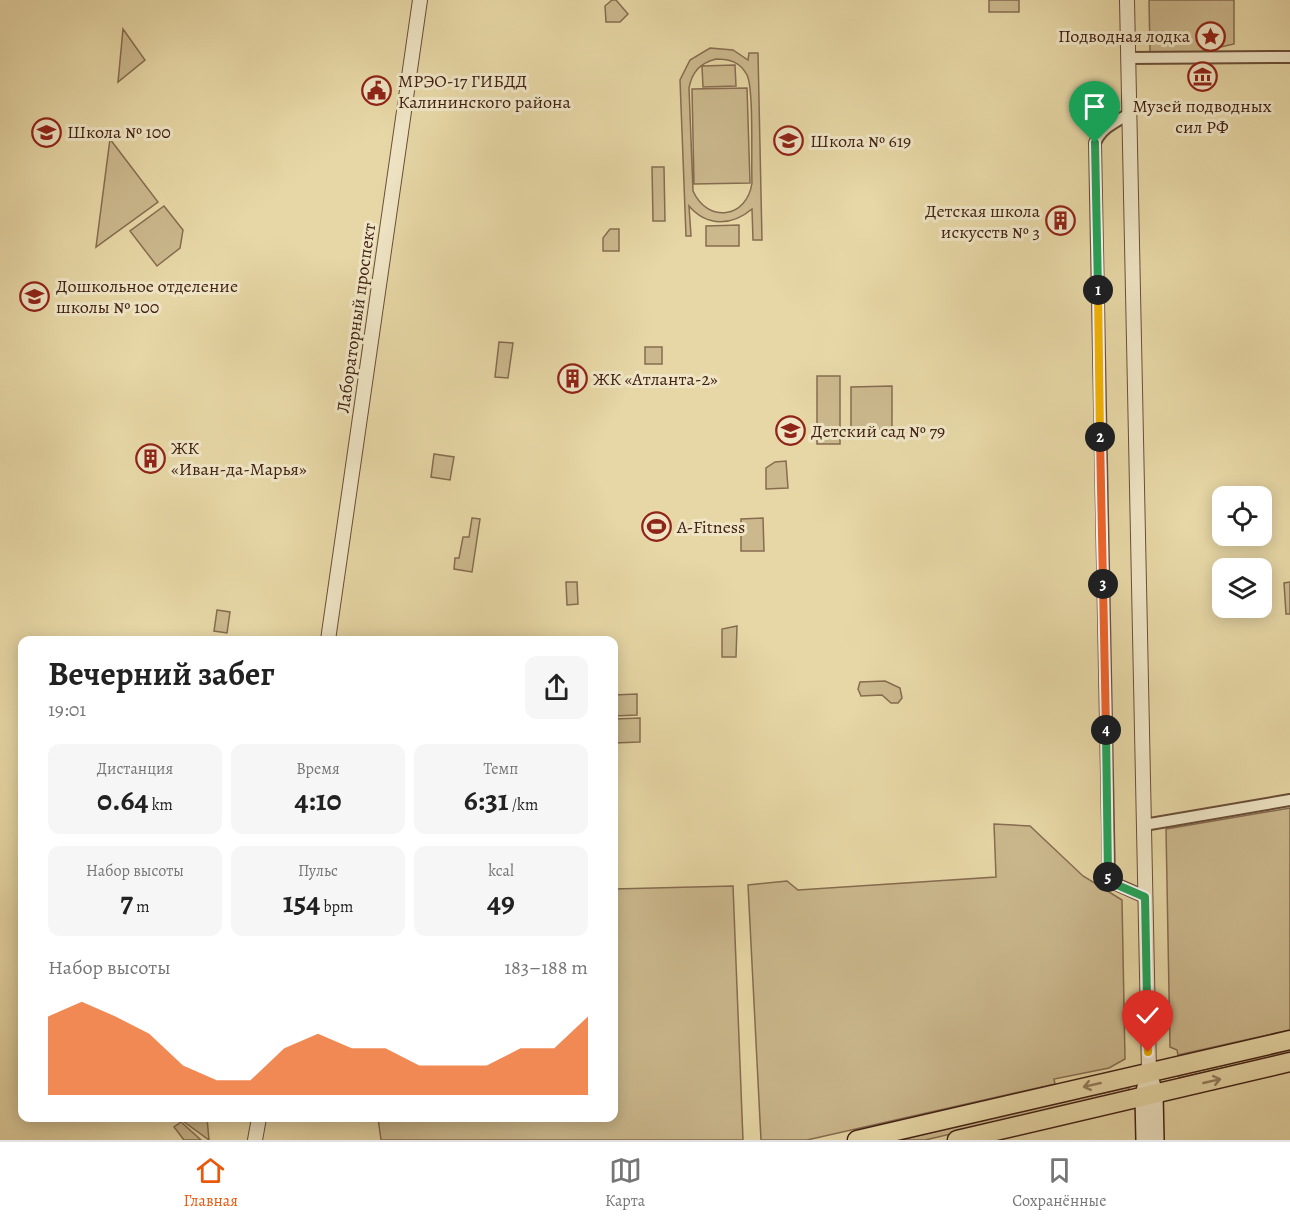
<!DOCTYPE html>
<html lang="ru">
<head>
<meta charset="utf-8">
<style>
  :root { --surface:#fff; --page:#f6f6f6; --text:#222; --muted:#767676; --line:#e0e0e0; --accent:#ea580c }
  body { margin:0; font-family:Alegreya,serif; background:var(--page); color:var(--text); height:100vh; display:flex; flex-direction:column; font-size:22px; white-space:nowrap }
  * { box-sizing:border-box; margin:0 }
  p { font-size:20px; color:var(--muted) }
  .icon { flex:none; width:33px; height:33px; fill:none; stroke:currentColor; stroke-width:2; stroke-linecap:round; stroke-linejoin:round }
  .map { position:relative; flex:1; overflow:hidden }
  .details { position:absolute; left:18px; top:636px; width:600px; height:486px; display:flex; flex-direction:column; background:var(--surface); border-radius:12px; box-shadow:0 3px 15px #0003 }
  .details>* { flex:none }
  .controls { position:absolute; left:1212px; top:486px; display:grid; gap:12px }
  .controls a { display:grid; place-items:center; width:60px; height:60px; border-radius:12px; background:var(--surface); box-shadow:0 3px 15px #0003; font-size:30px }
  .pin { position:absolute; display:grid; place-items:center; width:51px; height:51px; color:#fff; margin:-62px -26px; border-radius:50% 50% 50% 0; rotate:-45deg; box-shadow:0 0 6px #0007 }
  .pin .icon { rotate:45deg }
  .km { position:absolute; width:30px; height:30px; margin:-15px; border-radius:50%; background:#222; color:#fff; font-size:16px; line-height:30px; text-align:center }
  .round { display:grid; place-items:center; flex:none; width:63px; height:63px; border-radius:12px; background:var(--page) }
  .headline { display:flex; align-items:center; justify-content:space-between; height:102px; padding:0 30px }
  h1 { font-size:33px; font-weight:600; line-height:45px }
  .metrics { display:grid; grid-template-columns:repeat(3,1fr); gap:9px; height:102px; padding:6px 30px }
  .metrics div { display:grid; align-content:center; border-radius:12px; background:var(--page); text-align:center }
  .metrics b { font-size:30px; font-weight:600 }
  .metrics small { font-size:16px; font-weight:400 }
  .metrics p { font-size:16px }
  .chart { height:168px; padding:12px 30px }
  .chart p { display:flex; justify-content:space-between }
  .chart svg { width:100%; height:108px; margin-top:6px; fill:var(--accent); opacity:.7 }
  .tab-bar { display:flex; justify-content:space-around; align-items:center; height:84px; border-top:2px solid var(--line); background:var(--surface); font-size:16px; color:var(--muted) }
  .tab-bar a { display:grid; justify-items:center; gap:3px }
  .tab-bar .active { color:var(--accent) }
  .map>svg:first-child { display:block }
</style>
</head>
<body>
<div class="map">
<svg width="1290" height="1140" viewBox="0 0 1290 1140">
  <rect width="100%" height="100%" fill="#e7d7a6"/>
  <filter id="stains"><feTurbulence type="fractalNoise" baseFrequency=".00333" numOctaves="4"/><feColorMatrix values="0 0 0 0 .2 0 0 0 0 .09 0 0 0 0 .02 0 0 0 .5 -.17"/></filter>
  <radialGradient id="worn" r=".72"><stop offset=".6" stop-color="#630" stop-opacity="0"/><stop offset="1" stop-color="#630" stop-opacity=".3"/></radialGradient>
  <path fill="#cbb88d" stroke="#866c50" stroke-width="1.5" fill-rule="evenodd" d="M612 0H616L628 14 620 22H606L605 6Z
    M989 0H1019V12H989Z
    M1149 0H1234V44L1199 52H1150Z
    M123 29 145 60 118 82Z
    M710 48 733 50 748 60 749 53H758L762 240H753L752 209C732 226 707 227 689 206L691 236H686L680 80 690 60ZM716 59C730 59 740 62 747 75 754 89 751 163 752 183 747 218 708 224 693 191L689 88C692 72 700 63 716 59Z
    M735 65 736 86 703 87 702 66Z
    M747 88 750 183 694 184 692 89Z
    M110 139 158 202 96 247Z
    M652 167H664L665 221H653Z
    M164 206 183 230 180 248 157 266 130 231Z
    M739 225V246H706V226Z
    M610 229H619V251H603V238Z
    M499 342 513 343 508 378 495 377Z
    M645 347H662V364H645Z
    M817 376H840V444H817Z
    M892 386V429L851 430V387Z
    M434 454 454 457 450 480 431 477Z
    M786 461 788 488 766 489V468L775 462Z
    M472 518 480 519 472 572 454 569 455 558H459L463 537H469Z
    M763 518 764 551H741V519Z
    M566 582H577L578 604 567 605Z
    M1290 582V614H1286L1284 583Z
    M217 610 230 612 227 633 214 631Z
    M737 626 736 657H722V629Z
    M885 681 900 688 902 698 898 703H891L882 695 861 696 858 689 860 682Z
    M637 694V715L614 716V695Z
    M640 718V742L614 743V719Z
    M1290 808V1030L1178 1055 1177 1050 1170 1047 1166 829Z
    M994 824 1030 826 1083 876 1122 900 1125 1059 1109 1068 1054 1079 1055 1084 807 1140H761L748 885 787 881 798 890 996 877Z
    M733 886 743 1140H381L378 1118H614V889Z
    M1290 1048V1053L1179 1078V1073Z
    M1129 1087 1128 1093 925 1140H899Z
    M187 1118H207L209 1140 183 1121Z
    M181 1122 201 1140H184L174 1127Z"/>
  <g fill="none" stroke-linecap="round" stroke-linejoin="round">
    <defs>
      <path id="minor" d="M1128 58 1290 57
        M1129 114C1115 122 1101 128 1095 143L1109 881 1145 897
        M1144 825 1290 800"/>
      <path id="tertiary" d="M1127 0 1149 1072
        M328 640 420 0
        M255 1140 259 1118"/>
      <path id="secondary" d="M1149 1072 1155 1094 1156 1140
        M1144 1140 1143 1097 1145 1087"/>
      <path id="primary" d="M857 1140 1290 1040
        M957 1140 1290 1062"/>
    </defs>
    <use href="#minor" stroke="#6a4e38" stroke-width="14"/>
    <use href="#tertiary" stroke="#6a4e38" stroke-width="16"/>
    <use href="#secondary" stroke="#412114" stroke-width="18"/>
    <use href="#primary" stroke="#412114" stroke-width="21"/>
    <use href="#minor" stroke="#efe5c5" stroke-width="10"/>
    <use href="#tertiary" stroke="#efe5c5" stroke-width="14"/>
    <use href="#secondary" stroke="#efe5c5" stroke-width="15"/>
    <use href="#primary" stroke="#e7d7a6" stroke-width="18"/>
  </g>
  <defs><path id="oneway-shaft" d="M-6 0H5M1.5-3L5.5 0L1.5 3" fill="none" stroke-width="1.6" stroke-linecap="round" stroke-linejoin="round" transform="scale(1.5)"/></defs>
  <g stroke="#947c5d">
    <use href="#oneway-shaft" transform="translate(1212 1081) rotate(-13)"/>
    <use href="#oneway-shaft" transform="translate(1092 1085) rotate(167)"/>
  </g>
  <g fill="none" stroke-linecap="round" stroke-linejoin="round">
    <defs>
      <path id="split-1" d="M1095 143 1098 290"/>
      <path id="split-2" d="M1098 290 1100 437"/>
      <path id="split-3" d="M1100 437 1103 584"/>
      <path id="split-4" d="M1103 584 1106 730"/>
      <path id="split-5" d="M1106 730 1108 877"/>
      <path id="split-6" d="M1108 877V881L1145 897 1147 999"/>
      <path id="split-7" d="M1147 999 1148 1052"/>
    </defs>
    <use href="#split-1" stroke="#fff" stroke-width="12"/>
    <use href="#split-2" stroke="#fff" stroke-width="12"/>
    <use href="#split-3" stroke="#fff" stroke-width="12"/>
    <use href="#split-4" stroke="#fff" stroke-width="12"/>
    <use href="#split-5" stroke="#fff" stroke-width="12"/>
    <use href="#split-6" stroke="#fff" stroke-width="12"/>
    <use href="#split-7" stroke="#fff" stroke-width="12"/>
    <use href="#split-1" stroke="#22a559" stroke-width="8"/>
    <use href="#split-2" stroke="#f5b400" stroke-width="8"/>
    <use href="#split-3" stroke="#f0652b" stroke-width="8"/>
    <use href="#split-4" stroke="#f0652b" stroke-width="8"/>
    <use href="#split-5" stroke="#22a559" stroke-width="8"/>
    <use href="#split-6" stroke="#22a559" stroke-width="8"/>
    <use href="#split-7" stroke="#f5b400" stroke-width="8"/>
  </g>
  <defs>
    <symbol id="sight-ring" viewBox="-11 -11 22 22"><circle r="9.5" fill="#efe5c5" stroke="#8f2418" stroke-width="1.5"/><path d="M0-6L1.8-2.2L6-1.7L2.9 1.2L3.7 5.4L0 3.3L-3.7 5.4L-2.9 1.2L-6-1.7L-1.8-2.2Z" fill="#8f2418"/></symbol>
    <symbol id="museum-ring" viewBox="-11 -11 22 22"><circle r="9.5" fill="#efe5c5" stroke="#8f2418" stroke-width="1.5"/><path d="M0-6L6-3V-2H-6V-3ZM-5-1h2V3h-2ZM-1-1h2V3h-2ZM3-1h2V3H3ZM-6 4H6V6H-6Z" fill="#8f2418"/></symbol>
    <symbol id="civic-ring" viewBox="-11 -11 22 22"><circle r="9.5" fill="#efe5c5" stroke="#8f2418" stroke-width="1.5"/><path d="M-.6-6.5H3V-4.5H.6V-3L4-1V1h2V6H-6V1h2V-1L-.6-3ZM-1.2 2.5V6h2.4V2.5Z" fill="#8f2418"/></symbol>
    <symbol id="school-ring" viewBox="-11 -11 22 22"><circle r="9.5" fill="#efe5c5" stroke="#8f2418" stroke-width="1.5"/><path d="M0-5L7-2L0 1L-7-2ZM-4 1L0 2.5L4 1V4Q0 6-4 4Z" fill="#8f2418"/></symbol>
    <symbol id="building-ring" viewBox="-11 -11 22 22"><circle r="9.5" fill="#efe5c5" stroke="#8f2418" stroke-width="1.5"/><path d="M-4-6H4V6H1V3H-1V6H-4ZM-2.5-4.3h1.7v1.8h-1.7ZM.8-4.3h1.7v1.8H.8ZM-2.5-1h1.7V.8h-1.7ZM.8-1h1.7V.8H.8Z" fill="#8f2418"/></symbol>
    <symbol id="stadium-ring" viewBox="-11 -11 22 22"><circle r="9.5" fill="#efe5c5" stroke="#8f2418" stroke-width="1.5"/><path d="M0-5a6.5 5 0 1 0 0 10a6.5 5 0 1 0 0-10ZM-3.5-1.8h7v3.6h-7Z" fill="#8f2418"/></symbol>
  </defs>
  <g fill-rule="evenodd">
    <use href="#sight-ring" x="1194" y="20" width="33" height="33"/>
    <use href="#museum-ring" x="1186" y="60" width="33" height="33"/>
    <use href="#civic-ring" x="360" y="74" width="33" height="33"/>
    <use href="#school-ring" x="30" y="116" width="33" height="33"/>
    <use href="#school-ring" x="772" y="124" width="33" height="33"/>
    <use href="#building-ring" x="1044" y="204" width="33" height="33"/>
    <use href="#school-ring" x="18" y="280" width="33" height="33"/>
    <use href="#building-ring" x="556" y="362" width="33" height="33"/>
    <use href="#school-ring" x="774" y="414" width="33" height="33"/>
    <use href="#building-ring" x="134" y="442" width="33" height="33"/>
    <use href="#stadium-ring" x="640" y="510" width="33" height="33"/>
  </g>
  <g text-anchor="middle" stroke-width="6" stroke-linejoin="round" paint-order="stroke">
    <g font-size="18" fill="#412114" stroke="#efe5c5" text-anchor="start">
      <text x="1190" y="42" text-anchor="end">Подводная лодка</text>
      <text x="398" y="87">МРЭО-17 ГИБДД<tspan x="398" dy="21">Калининского района</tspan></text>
      <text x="1202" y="112" text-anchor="middle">Музей подводных<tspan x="1202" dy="21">сил РФ</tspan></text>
      <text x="67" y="138">Школа № 100</text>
      <text x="810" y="147">Школа № 619</text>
      <text x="1040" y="217" text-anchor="end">Детская школа<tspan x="1040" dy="21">искусств № 3</tspan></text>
      <text x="56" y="292">Дошкольное отделение<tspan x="56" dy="21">школы № 100</tspan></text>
      <text x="593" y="385">ЖК «Атланта-2»</text>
      <text x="811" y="437">Детский сад № 79</text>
      <text x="171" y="454">ЖК<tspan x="171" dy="21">«Иван-да-Марья»</tspan></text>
      <text x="677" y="533">A-Fitness</text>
    </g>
    <g font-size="18" fill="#412114" stroke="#efe5c5">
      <text transform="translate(356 318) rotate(-82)" y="6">Лабораторный проспект</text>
    </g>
  </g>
  <rect width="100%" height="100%" filter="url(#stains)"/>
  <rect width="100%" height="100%" fill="url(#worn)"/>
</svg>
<div class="controls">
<a><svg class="icon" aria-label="locate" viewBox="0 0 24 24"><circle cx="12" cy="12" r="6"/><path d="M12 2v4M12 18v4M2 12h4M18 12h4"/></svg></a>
<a><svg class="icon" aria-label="layers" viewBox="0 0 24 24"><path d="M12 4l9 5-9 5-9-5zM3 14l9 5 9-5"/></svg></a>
</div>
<div class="pin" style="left:1095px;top:143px;background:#1e9e55"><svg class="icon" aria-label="arrive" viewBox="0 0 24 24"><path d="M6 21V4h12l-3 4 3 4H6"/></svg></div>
<div class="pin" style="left:1148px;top:1052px;background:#d93025"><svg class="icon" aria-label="check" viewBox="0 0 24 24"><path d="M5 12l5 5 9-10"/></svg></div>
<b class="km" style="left:1098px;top:290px">1</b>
<b class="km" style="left:1100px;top:437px">2</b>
<b class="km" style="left:1103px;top:584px">3</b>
<b class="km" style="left:1106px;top:730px">4</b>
<b class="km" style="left:1108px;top:877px">5</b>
<section class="details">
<div class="headline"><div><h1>Вечерний забег</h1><p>19:01</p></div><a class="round"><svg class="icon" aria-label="share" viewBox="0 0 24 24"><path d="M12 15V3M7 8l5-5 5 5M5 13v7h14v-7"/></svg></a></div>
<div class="metrics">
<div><p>Дистанция</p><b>0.64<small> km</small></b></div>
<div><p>Время</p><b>4:10</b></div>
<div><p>Темп</p><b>6:31<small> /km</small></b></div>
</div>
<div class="metrics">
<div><p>Набор высоты</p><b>7<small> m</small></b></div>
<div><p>Пульс</p><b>154<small> bpm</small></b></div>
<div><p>kcal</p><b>49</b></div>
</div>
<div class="chart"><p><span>Набор высоты</span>183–188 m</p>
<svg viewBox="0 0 160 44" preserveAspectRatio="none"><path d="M0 44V12L10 6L20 12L30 19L40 32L50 38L60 38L70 25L80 19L90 25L100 25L110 32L120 32L130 32L140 25L150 25L160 12V44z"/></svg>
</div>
</section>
</div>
<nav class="tab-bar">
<a class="active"><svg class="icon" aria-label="home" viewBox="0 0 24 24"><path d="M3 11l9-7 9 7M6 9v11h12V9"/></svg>Главная</a>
<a><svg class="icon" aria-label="map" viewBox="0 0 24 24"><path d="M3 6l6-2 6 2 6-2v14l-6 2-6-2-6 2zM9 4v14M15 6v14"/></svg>Карта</a>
<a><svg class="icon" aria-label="saved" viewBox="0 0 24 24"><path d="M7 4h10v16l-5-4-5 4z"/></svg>Сохранённые</a>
</nav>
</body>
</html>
